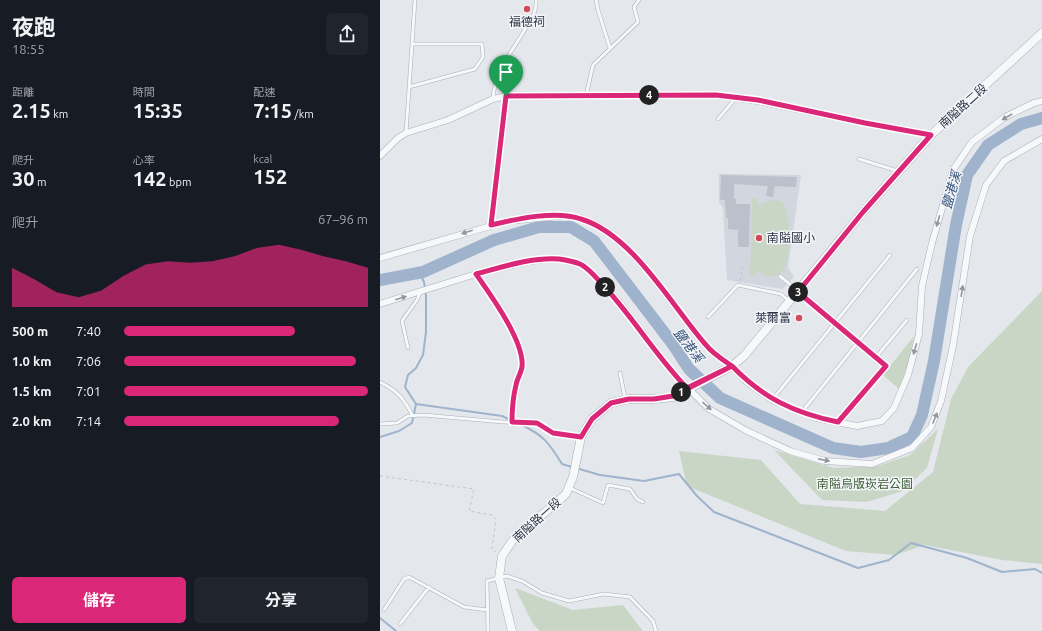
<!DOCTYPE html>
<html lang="zh-TW">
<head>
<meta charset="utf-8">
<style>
  :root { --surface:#171b24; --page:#20242c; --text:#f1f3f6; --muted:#9ea1a6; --accent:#db2777 }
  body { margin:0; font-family:Ubuntu,"Noto Sans TC",sans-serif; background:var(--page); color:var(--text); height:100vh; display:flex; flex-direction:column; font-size:15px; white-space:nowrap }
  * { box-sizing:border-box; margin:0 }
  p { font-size:13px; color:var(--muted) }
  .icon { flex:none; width:22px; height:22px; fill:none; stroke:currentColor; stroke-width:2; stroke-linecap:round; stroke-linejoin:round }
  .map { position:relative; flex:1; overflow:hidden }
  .details { display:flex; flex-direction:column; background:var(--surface); width:380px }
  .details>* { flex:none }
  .pin { position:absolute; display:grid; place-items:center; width:34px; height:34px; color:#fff; margin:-41px -17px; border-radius:50% 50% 50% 0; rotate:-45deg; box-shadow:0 0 4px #0007 }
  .pin .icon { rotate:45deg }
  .km { position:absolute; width:20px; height:20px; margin:-10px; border-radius:50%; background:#222; color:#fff; font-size:11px; line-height:20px; text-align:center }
  .round { display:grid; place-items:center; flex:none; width:42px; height:42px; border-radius:6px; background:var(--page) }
  .head { display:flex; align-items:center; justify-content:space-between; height:68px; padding:0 12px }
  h1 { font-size:22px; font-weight:700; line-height:30px }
  .metrics { display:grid; grid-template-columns:repeat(3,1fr); gap:6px; height:68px; padding:4px 12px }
  .metrics div { display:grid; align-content:center }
  .metrics b { font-size:20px; font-weight:700 }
  .metrics small { font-size:11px; font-weight:400 }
  .metrics p { font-size:11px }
  .chart { height:112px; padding:8px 12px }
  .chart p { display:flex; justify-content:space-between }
  .chart svg { width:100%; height:72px; margin-top:4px; fill:var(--accent); opacity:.7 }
  .primary-button { display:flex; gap:8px; margin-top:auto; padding:8px 12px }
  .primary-button a { flex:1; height:46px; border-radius:6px; background:var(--accent); color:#fff; font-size:16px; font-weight:700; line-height:46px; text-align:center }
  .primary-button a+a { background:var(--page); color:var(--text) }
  ul { padding:0 12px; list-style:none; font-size:13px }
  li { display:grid; grid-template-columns:64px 48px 1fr; align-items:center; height:30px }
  li i { height:10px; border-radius:5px; background:var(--accent) }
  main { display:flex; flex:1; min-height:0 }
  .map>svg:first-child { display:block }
</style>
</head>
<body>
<main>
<section class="details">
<div class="head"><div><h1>夜跑</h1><p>18:55</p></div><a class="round"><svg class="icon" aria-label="share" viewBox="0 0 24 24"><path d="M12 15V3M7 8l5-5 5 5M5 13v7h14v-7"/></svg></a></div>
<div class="metrics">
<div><p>距離</p><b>2.15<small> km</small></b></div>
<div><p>時間</p><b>15:35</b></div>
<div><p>配速</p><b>7:15<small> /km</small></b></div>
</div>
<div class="metrics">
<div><p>爬升</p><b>30<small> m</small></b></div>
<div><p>心率</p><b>142<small> bpm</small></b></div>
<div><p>kcal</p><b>152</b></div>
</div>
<div class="chart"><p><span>爬升</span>67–96 m</p>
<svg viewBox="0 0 160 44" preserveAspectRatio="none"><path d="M0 44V20L10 27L20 35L30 38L40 34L50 25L60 18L70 16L80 17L90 16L100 13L110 8L120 6L130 9L140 13L150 16L160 20V44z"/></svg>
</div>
<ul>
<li><b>500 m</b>7:40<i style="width:70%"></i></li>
<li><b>1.0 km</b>7:06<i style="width:95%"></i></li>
<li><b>1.5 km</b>7:01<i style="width:100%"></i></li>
<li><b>2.0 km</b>7:14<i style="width:88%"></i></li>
</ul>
<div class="primary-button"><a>儲存</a><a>分享</a></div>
</section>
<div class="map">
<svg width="662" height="631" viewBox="0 0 662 631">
  <rect width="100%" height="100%" fill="#e4e7ec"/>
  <path fill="#d2d6de" d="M339 174 421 175 408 268 414 277 403 289 347 280 343 208 339 202Z"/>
  <path fill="#c9d6c5" d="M372 198 378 199V205C409 190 409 214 409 237 408 245 409 255 407 262 403 278 388 280 376 271V276H370Z
    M662 291V564L622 560 545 545 515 555 466 551 307 486 299 451 381 460 420 504 505 511 553 472 571 399 588 367Z
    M534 336 528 364 519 389 503 375Z
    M558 429 547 468 523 491 487 502 442 500 394 450 454 468 498 466 530 455Z
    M135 588 193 610 243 605 263 631H160L153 624Z"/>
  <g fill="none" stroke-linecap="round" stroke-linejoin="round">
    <path stroke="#9fb4cc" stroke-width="2" d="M36 404 122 416 133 421
      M138 423C163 435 168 441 182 464L192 467
      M0 437 19 431 32 423 36 404 25 387 28 375 36 368 43 355 46 332V296L44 282 39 272
      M196 468 220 475 264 481 299 474 317 496 334 512 478 568 509 560 531 543 587 558 622 572 655 569 662 573
      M0 618 16 631"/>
    <path stroke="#9fb4cc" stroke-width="12" d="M0 280 43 272 114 240 159 227H191L214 241 292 343 309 369 340 398 453 448 481 452 508 448 532 437 542 415 554 361 576 225 587 175 608 145 641 124 662 118"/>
  </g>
  <path fill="#bbc0ca" d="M341 175 417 177 416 187 395 186 393 197 386 196 388 186 354 184V199H356V204H370L369 247H358V230L348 229V218H346L345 200H340Z"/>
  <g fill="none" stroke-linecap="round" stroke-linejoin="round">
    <defs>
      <path id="service" d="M216 0 218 10 230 48
        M29 87 95 69 103 57 102 44H32
        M206 96 213 65 258 22 254 7 259 0
        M113 99C114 73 131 53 144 31 150 21 157 13 156 0
        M338 119 355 99
        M26 133 35 0
        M479 159 518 171
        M111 225 126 96
        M96 274C110 294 145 342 142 367 141 373 137 379 136 385 133 397 132 409 132 422
        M400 276 506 366 458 422
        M328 317 358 285 401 294 408 300
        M28 348 22 321 37 300 41 291
        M496 357 527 320
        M240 373 245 398
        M0 382C18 391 23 398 33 416
        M392 400 510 255
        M425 408 537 269
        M0 424 17 423 28 416 43 415 123 422 157 423 173 433 201 437
        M190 488 223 503 228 485 250 489 257 499 263 502
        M4 610 24 579 29 577 84 607 108 610
        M20 624 49 587
        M108 631 107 581 127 576 142 581 162 593 189 601 224 594 250 597 273 621 276 631"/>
      <path id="minor" d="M0 156 18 138 26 133 68 120 113 99 126 96 335 95 378 101 485 123 551 135
        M0 258 128 221 182 216 200 218 217 225 230 234 247 248 272 276 327 347 352 366 367 382 392 400 436 418 477 426 502 421 514 408 528 375 539 334 542 286 552 243 573 170 592 142 625 117 654 103 662 101
        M0 304 96 274 145 262 166 259H181L201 264 213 274 240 303 294 374 329 409 367 431 410 451 445 461 492 464 532 448 551 427 561 401 573 346 590 236 606 185 624 161 662 139"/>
      <path id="tertiary" d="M132 631 119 578 122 556 133 540 186 494 193 477 201 437 212 419 231 403 249 399H274L293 397 352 366 364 356 483 212 551 135 662 33"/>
    </defs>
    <use href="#service" stroke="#a9aeb7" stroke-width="4"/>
    <use href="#minor" stroke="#a9aeb7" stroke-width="7"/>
    <use href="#tertiary" stroke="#a9aeb7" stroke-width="9"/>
    <path stroke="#c2c5cb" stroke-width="1" stroke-dasharray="3 3" stroke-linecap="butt" d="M360 281 363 264
      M0 476 94 489 89 511 112 515 116 519 112 549 116 552"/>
    <use href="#service" stroke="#f7f8fa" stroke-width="3"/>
    <use href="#minor" stroke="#f7f8fa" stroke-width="6"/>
    <use href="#tertiary" stroke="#f7f8fa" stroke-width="8"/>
  </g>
  <defs><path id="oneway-solid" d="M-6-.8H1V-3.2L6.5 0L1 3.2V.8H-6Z"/></defs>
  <g fill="#9196a0">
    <use href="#oneway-solid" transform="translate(627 117) rotate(150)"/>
    <use href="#oneway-solid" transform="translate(558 221) rotate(106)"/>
    <use href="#oneway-solid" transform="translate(87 232) rotate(163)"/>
    <use href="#oneway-solid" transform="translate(582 291) rotate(-81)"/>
    <use href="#oneway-solid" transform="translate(21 298) rotate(-17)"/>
    <use href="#oneway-solid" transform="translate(535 349) rotate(106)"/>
    <use href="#oneway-solid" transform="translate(327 406) rotate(41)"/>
    <use href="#oneway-solid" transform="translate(555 418) rotate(-68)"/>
    <use href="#oneway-solid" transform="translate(444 460) rotate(11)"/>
  </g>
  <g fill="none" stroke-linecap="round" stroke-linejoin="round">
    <defs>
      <path id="route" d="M126 96 111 225C136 219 176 210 201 219 253 235 291 305 326 345 332 353 343 360 352 366L293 396 274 399H249L231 403 212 419 201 437 173 433 157 423 132 422C132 409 133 397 136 385 137 379 141 373 142 367 145 342 110 294 96 274 123 267 151 257 179 259 186 260 195 262 200 264 209 268 216 278 223 285 253 317 276 356 307 388L352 366C383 398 414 413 458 422L506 366 418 292 483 212 551 135 485 123 378 100 336 95 126 96"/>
    </defs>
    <use href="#route" stroke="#fff" stroke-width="8"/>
    <use href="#route" stroke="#db2777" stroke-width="5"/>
  </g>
  <g fill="#d1495b" stroke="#f4f6f9" stroke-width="1.5">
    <circle cx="147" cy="9" r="4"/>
    <circle cx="379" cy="238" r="4"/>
    <circle cx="419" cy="318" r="4"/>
  </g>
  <g text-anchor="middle" stroke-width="3" stroke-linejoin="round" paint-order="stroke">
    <g font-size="12" fill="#2b3445" stroke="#f4f6f9">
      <text x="147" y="26">福德祠</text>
      <text x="387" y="242" text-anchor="start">南隘國小</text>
      <text x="411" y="322" text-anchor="end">萊爾富</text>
    </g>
    <g font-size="12" fill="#2b3445" stroke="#f4f6f9">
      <text transform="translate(583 106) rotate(-42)" y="4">南隘路二段</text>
      <text transform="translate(157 520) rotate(-42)" y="4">南隘路一段</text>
    </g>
    <g font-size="12" fill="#3f6138" stroke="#f4f6f9">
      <text x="485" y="488">南隘烏版崁岩公園</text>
    </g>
    <g font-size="13" font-style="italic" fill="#34527a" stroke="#f4f6f9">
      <text transform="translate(571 190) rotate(-74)" y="5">鹽港溪</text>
      <text transform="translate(309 345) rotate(52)" y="5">鹽港溪</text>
    </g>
  </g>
</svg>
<div class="pin" style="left:126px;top:96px;background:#1e9e55"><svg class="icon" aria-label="arrive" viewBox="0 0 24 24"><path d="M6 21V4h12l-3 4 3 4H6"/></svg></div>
<b class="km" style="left:301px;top:392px">1</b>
<b class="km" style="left:225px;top:287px">2</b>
<b class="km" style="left:418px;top:292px">3</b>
<b class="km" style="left:269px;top:95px">4</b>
</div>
</main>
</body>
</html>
